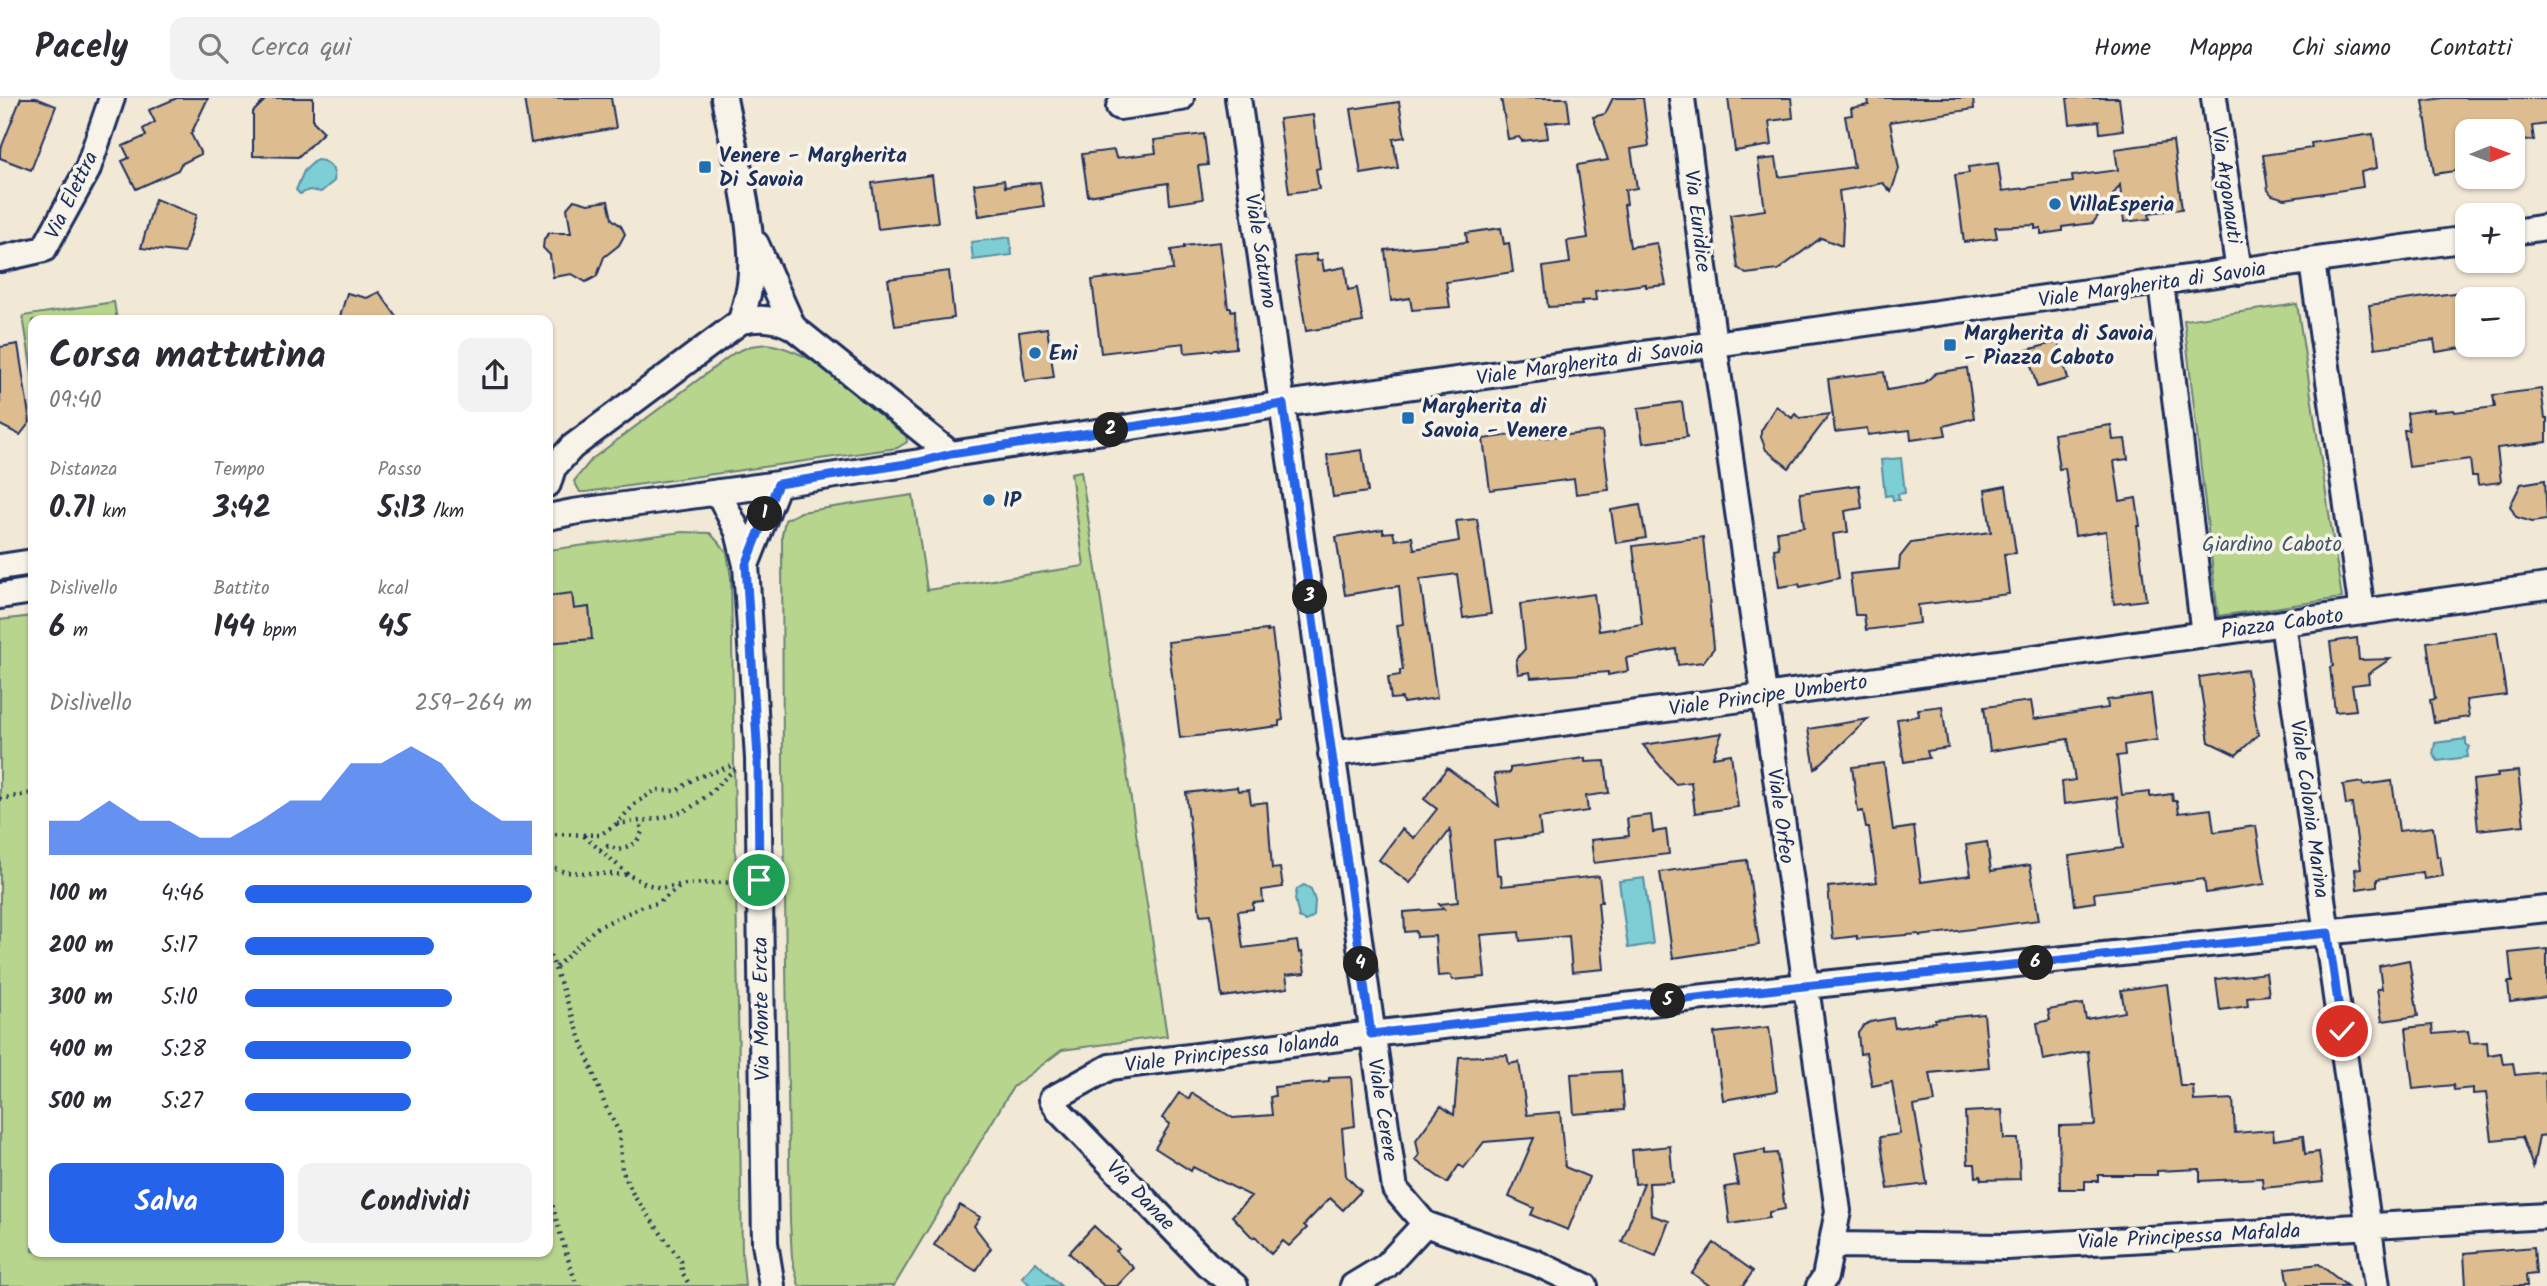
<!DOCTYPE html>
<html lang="it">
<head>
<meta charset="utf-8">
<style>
  :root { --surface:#fff; --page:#f2f2f3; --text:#2b2b33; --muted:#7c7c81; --line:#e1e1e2; --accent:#2563eb }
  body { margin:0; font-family:Kalam,sans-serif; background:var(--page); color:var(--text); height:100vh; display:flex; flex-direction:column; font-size:26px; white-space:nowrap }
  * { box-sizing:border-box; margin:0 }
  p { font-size:23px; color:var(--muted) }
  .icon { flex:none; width:38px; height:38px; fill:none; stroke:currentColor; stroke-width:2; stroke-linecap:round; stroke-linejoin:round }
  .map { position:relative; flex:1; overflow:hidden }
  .panel { position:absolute; left:28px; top:217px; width:525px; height:942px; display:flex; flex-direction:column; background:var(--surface); border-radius:14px; box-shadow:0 2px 5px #0004 }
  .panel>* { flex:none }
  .needle { width:46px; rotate:89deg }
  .buttons { position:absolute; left:2455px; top:21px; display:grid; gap:14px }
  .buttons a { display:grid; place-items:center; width:70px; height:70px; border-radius:14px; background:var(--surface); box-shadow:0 2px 5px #0004; font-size:35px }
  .pin { position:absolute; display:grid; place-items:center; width:60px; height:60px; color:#fff; margin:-30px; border:4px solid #fff; border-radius:50%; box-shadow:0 2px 7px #0007 }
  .km { position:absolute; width:35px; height:35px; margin:-18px; border-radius:50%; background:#222; color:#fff; font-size:19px; line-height:35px; text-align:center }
  .round { display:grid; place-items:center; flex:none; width:74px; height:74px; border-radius:14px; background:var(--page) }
  .overview { display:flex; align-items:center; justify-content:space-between; height:119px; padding:0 21px }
  h1 { font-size:38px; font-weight:700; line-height:52px }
  .metrics { display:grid; grid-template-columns:repeat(3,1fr); gap:10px; height:119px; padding:7px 21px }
  .metrics div { display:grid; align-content:center }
  .metrics b { font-size:30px; font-weight:700 }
  .metrics small { font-size:19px; font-weight:400 }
  .metrics p { font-size:19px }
  .chart { height:196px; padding:14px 21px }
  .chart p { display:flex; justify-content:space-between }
  .chart svg { width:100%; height:126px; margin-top:7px; fill:var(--accent); opacity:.7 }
  .action { display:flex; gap:14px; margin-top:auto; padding:14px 21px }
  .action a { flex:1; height:80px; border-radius:14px; background:var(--accent); color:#fff; font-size:28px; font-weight:700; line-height:80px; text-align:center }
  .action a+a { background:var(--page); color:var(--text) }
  ul { padding:0 21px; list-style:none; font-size:23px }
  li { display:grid; grid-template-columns:112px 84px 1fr; align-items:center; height:52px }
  li i { height:18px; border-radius:9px; background:var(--accent) }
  header { display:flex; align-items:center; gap:42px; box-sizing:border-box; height:98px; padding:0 35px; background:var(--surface); border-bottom:2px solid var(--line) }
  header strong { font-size:33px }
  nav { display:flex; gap:38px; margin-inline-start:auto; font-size:24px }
  .search { width:490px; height:63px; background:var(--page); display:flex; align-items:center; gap:18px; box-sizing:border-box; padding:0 24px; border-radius:14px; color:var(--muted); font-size:26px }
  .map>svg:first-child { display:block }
</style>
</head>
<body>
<header>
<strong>Pacely</strong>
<div class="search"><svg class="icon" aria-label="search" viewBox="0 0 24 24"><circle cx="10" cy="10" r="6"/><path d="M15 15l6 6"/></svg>Cerca qui</div>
<nav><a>Home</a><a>Mappa</a><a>Chi siamo</a><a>Contatti</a></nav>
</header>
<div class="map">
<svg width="2547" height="1188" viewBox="0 0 2547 1188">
  <rect width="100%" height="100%" fill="#f2e8d6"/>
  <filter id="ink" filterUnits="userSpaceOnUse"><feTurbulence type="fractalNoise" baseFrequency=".0143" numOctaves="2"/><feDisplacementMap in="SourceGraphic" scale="14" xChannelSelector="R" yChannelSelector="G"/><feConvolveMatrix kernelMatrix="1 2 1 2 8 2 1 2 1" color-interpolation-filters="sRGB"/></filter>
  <g filter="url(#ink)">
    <path fill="#b8d58d" stroke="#6a8276" stroke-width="2" d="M114 204 117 222H33V281L23 218Z
      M2297 206 2342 500 2218 518 2184 222Z
      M767 246C819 254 860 299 900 331L906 337 907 344 897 350 586 394H580L574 383 592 361 734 255 751 248Z
      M1081 373 1167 938 1062 952 1013 989 894 1188H799L792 1160 790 1123 783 671 782 437 785 422 801 414 913 397 927 492 1084 468 1071 375Z
      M682 434 710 435 727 454 731 480 742 1155 745 1188H0V522L33 518V1153H548V452Z"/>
    <path fill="#7dced5" stroke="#568ea5" stroke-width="2" d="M316 62C329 62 336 71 334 83L321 94 309 92 300 96 296 92 304 73Z
      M1010 139 1012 157 973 162 971 144Z
      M1901 360 1905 395 1898 396 1899 402H1893L1892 397 1885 398 1881 362Z
      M2466 641V646L2470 649 2467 653 2468 659 2438 663 2433 656 2435 645Z
      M1644 780 1653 846 1628 850 1619 783Z
      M1304 787 1311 791 1315 803 1314 818 1306 823 1299 819 1295 801 1297 791Z
      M1036 1164 1061 1188H1031L1022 1179Z"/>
    <path fill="#ddbd90" stroke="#1b2f5e" stroke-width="2" d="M21 0H36L56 8 31 72 0 60V53Z
      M177 0H208L191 36 201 56 181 66 178 72 136 91 122 63 129 60 123 48 146 38 143 31 155 24 149 12Z
      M267 0H313V23L324 34 298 59 253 58V14Z
      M524 0H611L616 30 531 45Z
      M1501 0H1567L1570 23 1546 25 1548 40 1522 43 1519 39 1508 41Z
      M1613 0H1643L1649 48 1631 51 1637 90 1625 92 1627 106 1624 107 1630 149 1657 145 1666 187 1646 189V186L1595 193 1596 202 1581 203 1582 207 1548 209 1543 169 1570 165 1567 143 1588 140 1577 67 1608 62 1593 19 1605 16Z
      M1728 0H1791L1793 20 1769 23 1772 47 1735 53Z
      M1868 0H1973L1974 11 1890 24 1899 71 1891 94 1883 85 1839 93 1843 125 1842 148 1821 140 1778 172 1746 176 1738 170 1730 117 1765 112 1758 62 1776 60 1779 79 1854 69 1845 18 1852 17 1851 10 1869 7Z
      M2067 0H2119L2123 32 2100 35 2099 23 2070 26Z
      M2443 0H2547V26L2532 28 2534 42 2513 44V33H2468V71L2434 76 2423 3Z
      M1399 4 1405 39 1393 41 1398 70 1361 76 1351 11Z
      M1313 17 1320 70 1316 71 1319 91 1289 95 1279 21Z
      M1204 36 1208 67 1198 68 1203 101 1170 106 1168 85 1088 98 1082 56 1114 52 1116 60 1156 55 1154 42Z
      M2373 36 2377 70 2361 74 2363 89 2285 101 2272 97 2268 92 2263 57 2312 50 2311 45Z
      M2173 43 2182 111 2149 115 2150 121 2124 124 2120 87 2093 125 2062 129V133L2041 136V130L2035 131V127L1995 129 1997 140 1964 144 1955 77 1969 75 1968 69 1998 65 2002 93 2073 84 2072 78 2118 72 2115 51Z
      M932 77 938 124 878 131 872 85Z
      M1004 82 1005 89 1040 84 1044 108 979 118 974 86Z
      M155 101 196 117 184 155 141 150Z
      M574 102 588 106 608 103 612 121 621 128 625 136 619 147 604 159 597 178 586 184 572 176 553 179 550 157 543 150 544 141 549 135H571L567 110Z
      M1501 130 1504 146 1509 145 1513 174 1446 184 1450 209 1412 212 1410 200 1391 203 1385 152 1467 144 1466 135Z
      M1220 144 1228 210H1231V213L1235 212 1236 250 1185 255 1184 245 1101 255 1092 182 1173 172 1171 152 1184 150V148Z
      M1316 156 1317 163 1322 162 1324 173 1345 169 1348 192 1357 190 1363 224 1306 233 1294 159Z
      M949 173 954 220 895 228 888 181Z
      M2468 193V249L2436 254 2434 242 2375 250 2369 207Z
      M379 194 399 222H339L347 195 367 200Z
      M1047 230 1054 279 1025 283 1019 234Z
      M2058 244 2068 281 2037 289 2027 252Z
      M18 246 30 324 20 337 0 327V249Z
      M1967 270 1974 320 1944 328 1946 337 1911 342 1910 332 1868 337 1867 330 1835 334 1828 281 1884 274 1887 292 1923 286 1936 275Z
      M2541 291 2545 320H2547V344L2497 350 2501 384 2478 387 2477 378H2472L2470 361 2409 369 2404 332H2409L2407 315 2434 311V314L2454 312 2455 314 2495 309 2493 297Z
      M1682 304 1687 339 1643 345 1638 310Z
      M1776 308 1792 320 1795 316 1800 320 1830 316 1789 370 1766 352 1761 339V333Z
      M2111 327 2113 342 2125 341 2128 361 2114 363 2120 403 2136 400 2140 428H2137L2146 502 2114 506 2106 433 2075 438 2065 370 2059 371 2054 336Z
      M1540 333 1541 340 1602 333 1609 392 1576 396 1574 381 1490 392 1483 341Z
      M1362 352 1368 394 1333 399 1327 357Z
      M2545 382 2547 422 2532 424 2516 419 2510 408 2521 386Z
      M1859 387 1862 410 1845 413 1848 434 1833 436 1839 480 1800 489 1799 486 1779 489 1774 451 1779 450 1777 433 1804 429 1800 395Z
      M2006 388 2016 455 2004 456 2009 496 1918 507 1920 525 1866 532 1864 517H1855L1850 476 1899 471 1900 459 1911 445 1991 434 1985 392Z
      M1640 407 1646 440 1616 445 1611 412Z
      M1477 421 1491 516 1463 520 1457 476 1420 481 1437 600 1403 605 1402 600 1391 601 1388 579 1400 577V572H1403L1397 527 1403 526 1399 488 1345 497 1336 439 1383 431V435L1393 434 1395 442 1412 439 1414 451 1459 443 1456 423Z
      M1703 439 1714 550 1703 564 1678 567 1676 551 1626 560 1628 573 1608 577V574L1531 580 1530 574 1518 576 1516 561 1525 551 1520 506 1594 496 1599 533 1642 526 1633 448Z
      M572 495 574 511 589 509 592 541 548 545V498Z
      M1267 532V534L1272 533 1283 622 1279 623V628L1180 640 1168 544Z
      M2497 534 2506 597 2466 602 2469 619 2434 624 2430 602 2435 601 2427 544Z
      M2357 540 2359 562 2390 561 2368 576 2369 585 2352 587 2356 612 2335 614 2330 569 2333 568 2330 544Z
      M2247 572 2258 637 2236 657 2209 644 2199 579Z
      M2151 596 2157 642 2124 647 2125 657 2117 658 2122 697 2150 694V699L2172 696 2173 703H2177L2179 715 2211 711 2214 734 2256 728 2265 786 2206 795 2204 781 2094 795 2095 804 2075 807 2069 758 2123 750 2117 699 2064 706 2062 684 2075 682 2068 641 1990 653 1984 609 2031 603 2034 621 2108 610 2107 602Z
      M1942 608 1948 650 1927 653 1929 660 1904 664 1897 621 1919 618 1918 611Z
      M1868 621 1815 671 1808 631Z
      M1722 635 1713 659 1731 656 1738 709 1695 715 1691 684 1675 686 1643 647Z
      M1585 660V664L1605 663 1609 695 1586 698 1588 713 1539 720 1541 737 1494 743 1497 777 1501 778 1502 788 1599 778 1602 804H1598L1604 871 1572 874 1569 838 1520 843 1519 834 1481 837 1485 879 1452 882 1451 877 1438 878 1435 838 1417 839 1416 833 1405 834 1404 814 1444 811 1439 806 1458 804 1450 732 1410 785 1379 762 1402 731 1414 740 1437 711 1424 701 1447 670 1499 708 1494 676 1510 675V670Z
      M1884 665 1893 732 1914 729 1921 784 1971 777 1966 747 1987 744 1991 773 2030 767 2039 822 1920 838 1919 836 1857 841V838L1833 841 1828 789 1877 784 1869 730H1866L1863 713 1858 714 1852 669Z
      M2518 673 2524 727 2478 732 2473 682 2498 679 2497 675Z
      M2392 683 2399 733 2433 729 2437 759 2440 758 2443 778 2424 781 2423 774 2377 781V788L2357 791 2355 771 2361 770 2352 706 2346 707 2343 687 2362 684 2363 687Z
      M1237 689 1238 693 1249 692 1251 706 1267 704 1272 771 1280 770 1283 789 1262 792 1263 804 1253 805V811L1238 813 1243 850 1297 843 1299 855 1302 854 1305 875 1286 877 1288 890 1222 899 1211 816 1200 817 1186 695Z
      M1651 717 1653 734 1666 732 1669 756 1594 765 1591 742 1629 738 1627 720Z
      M1747 762 1759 847 1673 860 1660 774Z
      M2547 851V899L2510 904 2508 884H2512L2509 855Z
      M2409 862 2418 918 2382 923 2377 891H2382L2379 868Z
      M2266 875 2269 897 2247 899 2248 908 2220 912 2216 881Z
      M2167 886 2180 988H2193L2194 1003 2233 1001 2235 1035 2273 1032 2274 1042 2303 1038 2305 1056 2319 1054 2323 1084 2263 1090 2262 1080 2200 1083V1071L2157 1073V1077H2098V1083H2085V1091H2060L2059 1028 2095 1027 2088 953 2043 962 2037 925 2050 922 2048 912 2083 906 2086 921 2125 914 2121 892Z
      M1984 916 1989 969 1930 975 1935 1004 1914 1008 1927 1086 1888 1091 1880 1039 1900 1036 1892 984 1872 988 1866 955 1860 956 1858 935 1864 927 1870 924 1893 920 1895 930 1935 924V921Z
      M2432 927 2433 936 2468 933 2470 945 2487 944 2488 957 2501 955 2503 966 2513 965 2515 977 2545 974 2547 1037 2539 1038 2533 1069 2522 1039 2492 1042 2486 995 2473 996V990L2454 992 2453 987 2413 991 2406 930Z
      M1769 929 1777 993 1723 1002 1714 935Z
      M1507 957 1509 966 1519 964 1527 1017 1560 1014 1565 1069 1589 1079 1568 1132 1531 1117 1534 1110 1509 1099 1534 1040 1484 1044 1464 1070 1459 1067 1447 1085 1415 1062 1419 1057 1416 1042 1441 1008 1454 1017 1459 959Z
      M1621 973 1624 1012 1574 1016 1571 976Z
      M1351 979 1355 1028 1342 1030 1346 1078 1361 1093 1343 1112 1330 1100 1304 1127 1307 1130 1289 1148 1283 1143 1271 1156 1255 1138 1253 1140 1232 1118 1251 1098 1193 1069 1191 1073 1155 1050 1170 1026 1162 1020 1179 995 1189 1001 1192 995 1233 1020 1272 1017 1270 999 1275 998 1274 989 1329 984V980Z
      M2002 1012 2004 1041H2018L2020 1081 1981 1082V1078L1976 1079 1975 1066H1968L1965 1014Z
      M1670 1048 1673 1084 1649 1085 1651 1117 1669 1123 1656 1158 1622 1144 1644 1085 1635 1086 1632 1052Z
      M1765 1052V1056L1777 1055 1785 1111 1769 1114V1120L1730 1126 1725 1089 1738 1087 1733 1057Z
      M960 1107 980 1119 974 1128 991 1150 976 1173 934 1147Z
      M1094 1128 1119 1151 1116 1153 1134 1170 1117 1188H1104L1069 1155Z
      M1714 1145 1753 1173 1743 1188H1710L1692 1175Z
      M2534 1149 2536 1176 2526 1177 2527 1188H2466L2464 1155Z
      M2319 1166 2347 1188H2289L2286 1170Z"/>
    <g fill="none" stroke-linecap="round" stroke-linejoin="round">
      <defs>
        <path id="minor" d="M724 0C734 53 757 134 750 186 748 199 744 211 741 223
          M1238 0 1395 1091 1425 1126
          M1682 0 1714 246 1838 1113 1825 1179 1819 1188
          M2214 0 2239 174
          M1119 9 1181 0
          M2513 134 2547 129
          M756 146 793 229
          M0 161 44 151 87 73 112 0
          M2312 164 2362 513
          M2161 185 2204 537
          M548 386 553 370 572 349 741 223C759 219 776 219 793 229L951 356
          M718 394 738 434 746 467 758 661 765 1145 772 1188
          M548 419 573 414 778 386 920 364 951 356 1284 306 2468 141
          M746 467 778 386
          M0 469 33 464
          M0 498 33 493
          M2283 525 2377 1188
          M1331 656 1764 598 2547 488
          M1425 1126 1536 1165 1585 1188
          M1831 1147 2007 1149 2547 1118
          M1235 1188 1207 1166 1059 1013 1052 1001 1110 969 1371 936 1804 888 2547 811
          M1353 1188 1386 1168 1425 1126"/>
      </defs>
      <use href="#minor" stroke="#1b2f5e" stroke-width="30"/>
      <path stroke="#1b2f5e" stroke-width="4.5" stroke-dasharray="2 5" stroke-linecap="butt" d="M2472 116 2501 112
        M0 701 33 695
        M617 726C642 722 671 722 693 708 709 698 721 683 735 671
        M548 736 600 737 616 726 636 705 656 692 677 693 693 681 734 667
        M584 738 629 777
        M600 752 608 748 619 752 636 745 642 734 640 723
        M548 768 565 774 629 777 646 786 662 790 686 786 739 784
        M548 851 605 1007 619 1034 622 1072 634 1098 681 1163 682 1174 690 1188
        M556 869 596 830 643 808 658 805 682 787
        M548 1087C555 1122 566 1155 577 1188"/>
      <use href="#minor" stroke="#f7f3e8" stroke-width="24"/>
    </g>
  </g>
  <g fill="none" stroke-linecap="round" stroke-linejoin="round" filter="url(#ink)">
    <defs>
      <path id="route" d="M759 782 758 661 746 467 778 386 919 364 951 356 1283 306 1371 936 1804 888 2328 835 2342 933"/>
    </defs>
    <use href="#route" stroke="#fff" stroke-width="14"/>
    <use href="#route" stroke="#2563eb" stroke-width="9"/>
  </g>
  <g fill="#1f6fb2" stroke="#f7f3e8" stroke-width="2.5">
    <rect x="698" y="62" width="14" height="14" rx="3.5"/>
    <circle cx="2055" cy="106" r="7"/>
    <rect x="1943" y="240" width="14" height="14" rx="3.5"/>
    <circle cx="1035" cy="255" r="7"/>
    <rect x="1401" y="313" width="14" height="14" rx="3.5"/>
    <circle cx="989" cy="402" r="7"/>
  </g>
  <g text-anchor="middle" stroke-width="7" stroke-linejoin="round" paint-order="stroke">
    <g font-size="21" font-weight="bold" fill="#1b2f5e" stroke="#f7f3e8" text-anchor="start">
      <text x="719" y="64">Venere - Margherita<tspan x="719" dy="24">Di Savoia</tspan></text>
      <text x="2069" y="113">VillaEsperia</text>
      <text x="1964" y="242">Margherita di Savoia<tspan x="1964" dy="24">- Piazza Caboto</tspan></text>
      <text x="1049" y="262">Eni</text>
      <text x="1422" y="315">Margherita di<tspan x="1422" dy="24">Savoia - Venere</tspan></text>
      <text x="1003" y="409">IP</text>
    </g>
    <g font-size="21" fill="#1b2f5e" stroke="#f7f3e8">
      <text transform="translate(2227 87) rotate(82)" y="7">Via Argonauti</text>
      <text transform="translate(71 97) rotate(-64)" y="7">Via Elettra</text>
      <text transform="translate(1698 123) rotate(83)" y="7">Via Euridice</text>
      <text transform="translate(1261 153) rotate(81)" y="7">Viale Saturno</text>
      <text transform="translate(2152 186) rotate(-8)" y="7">Viale Margherita di Savoia</text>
      <text transform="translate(1590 264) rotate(-8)" y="7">Viale Margherita di Savoia</text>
      <text transform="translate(2282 525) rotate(-8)" y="7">Piazza Caboto</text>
      <text transform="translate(1768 597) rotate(-8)" y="7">Viale Principe Umberto</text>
      <text transform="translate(2310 711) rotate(82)" y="7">Viale Colonia Marina</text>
      <text transform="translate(1781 718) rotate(82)" y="7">Viale Orfeo</text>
      <text transform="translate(761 911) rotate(-91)" y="7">Via Monte Ercta</text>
      <text transform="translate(1232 954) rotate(-7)" y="7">Viale Principessa Iolanda</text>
      <text transform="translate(1383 1012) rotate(81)" y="7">Viale Cerere</text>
      <text transform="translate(1141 1097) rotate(46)" y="7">Via Danae</text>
      <text transform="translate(2189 1138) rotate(-3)" y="7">Viale Principessa Mafalda</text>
    </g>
    <g font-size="21" fill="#42586a" stroke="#f7f3e8">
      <text x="2272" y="453">Giardino Caboto</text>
    </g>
  </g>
</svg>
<div class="buttons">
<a><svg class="needle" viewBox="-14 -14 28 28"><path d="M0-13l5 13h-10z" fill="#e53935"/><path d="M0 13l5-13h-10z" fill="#7c7c81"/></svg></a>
<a>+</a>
<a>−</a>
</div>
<div class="pin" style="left:759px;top:782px;background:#1e9e55"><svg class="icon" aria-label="arrive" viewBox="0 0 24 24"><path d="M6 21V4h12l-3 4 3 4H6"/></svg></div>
<div class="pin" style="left:2342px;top:933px;background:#d93025"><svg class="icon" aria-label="check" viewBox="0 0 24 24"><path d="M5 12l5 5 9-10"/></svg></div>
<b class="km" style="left:765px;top:416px">1</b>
<b class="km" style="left:1111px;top:332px">2</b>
<b class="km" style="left:1310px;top:499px">3</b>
<b class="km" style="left:1361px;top:866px">4</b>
<b class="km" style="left:1668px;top:903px">5</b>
<b class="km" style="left:2036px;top:865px">6</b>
<section class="panel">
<div class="overview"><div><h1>Corsa mattutina</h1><p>09:40</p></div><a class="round"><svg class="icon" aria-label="share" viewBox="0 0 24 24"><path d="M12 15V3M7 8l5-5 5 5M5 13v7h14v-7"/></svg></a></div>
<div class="metrics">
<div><p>Distanza</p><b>0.71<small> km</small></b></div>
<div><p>Tempo</p><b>3:42</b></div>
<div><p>Passo</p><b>5:13<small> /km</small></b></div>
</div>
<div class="metrics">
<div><p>Dislivello</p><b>6<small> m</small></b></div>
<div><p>Battito</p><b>144<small> bpm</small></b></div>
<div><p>kcal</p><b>45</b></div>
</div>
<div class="chart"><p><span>Dislivello</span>259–264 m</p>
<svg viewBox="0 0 160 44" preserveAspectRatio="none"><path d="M0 44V32L10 32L20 25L30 32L40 32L50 38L60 38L70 32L80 25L90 25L100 12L110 12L120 6L130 12L140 25L150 32L160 32V44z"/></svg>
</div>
<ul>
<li><b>100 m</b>4:46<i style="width:100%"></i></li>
<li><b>200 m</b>5:17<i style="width:66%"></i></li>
<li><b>300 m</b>5:10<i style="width:72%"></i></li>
<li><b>400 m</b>5:28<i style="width:58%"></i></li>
<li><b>500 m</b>5:27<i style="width:58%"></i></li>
</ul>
<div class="action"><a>Salva</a><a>Condividi</a></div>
</section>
</div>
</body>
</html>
